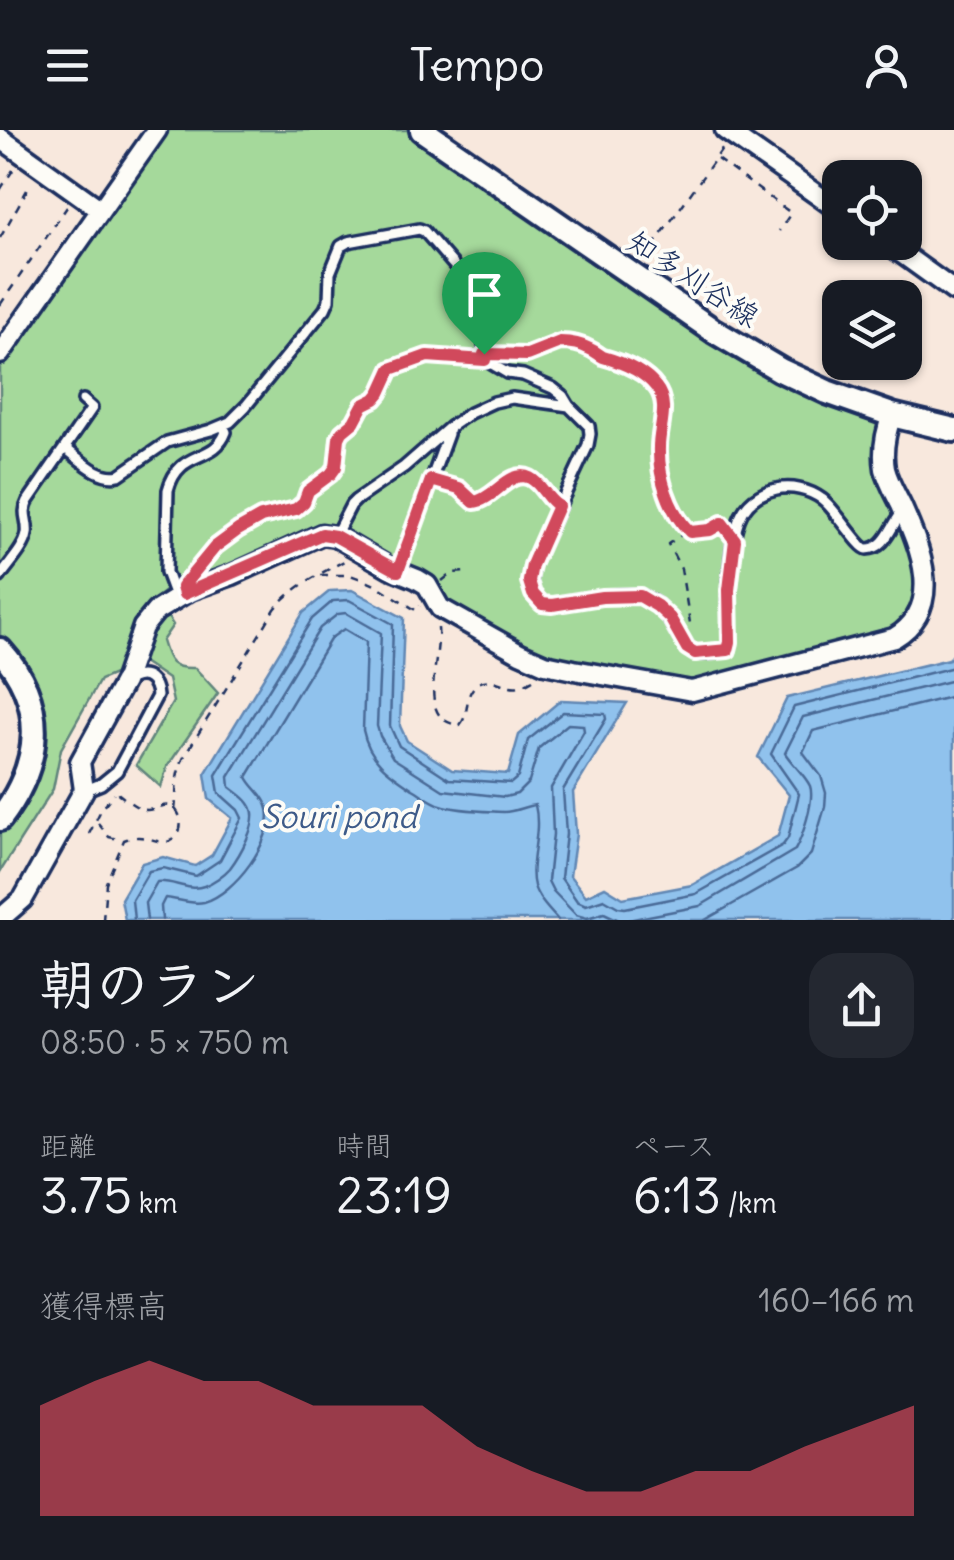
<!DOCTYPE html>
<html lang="ja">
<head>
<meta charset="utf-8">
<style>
  :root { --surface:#171b24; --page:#242831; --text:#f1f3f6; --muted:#9ea1a6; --accent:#d1495b }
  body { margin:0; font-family:Delius,"Klee One",sans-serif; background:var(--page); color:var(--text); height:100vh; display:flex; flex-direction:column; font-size:38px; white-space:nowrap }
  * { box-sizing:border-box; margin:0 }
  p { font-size:32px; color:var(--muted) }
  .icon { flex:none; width:55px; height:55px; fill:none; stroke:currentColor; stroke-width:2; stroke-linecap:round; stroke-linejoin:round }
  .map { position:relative; height:790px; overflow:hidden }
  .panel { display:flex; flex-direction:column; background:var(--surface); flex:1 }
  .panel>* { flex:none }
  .buttons { position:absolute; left:822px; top:30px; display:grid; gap:20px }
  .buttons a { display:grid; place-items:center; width:100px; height:100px; border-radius:20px; background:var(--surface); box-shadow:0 2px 8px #0004; font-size:50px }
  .pin { position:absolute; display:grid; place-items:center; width:85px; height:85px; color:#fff; margin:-102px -42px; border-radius:50% 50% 50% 0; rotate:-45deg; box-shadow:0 0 10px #0007 }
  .pin .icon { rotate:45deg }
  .round { display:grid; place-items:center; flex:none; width:105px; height:105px; border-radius:30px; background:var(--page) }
  .head { display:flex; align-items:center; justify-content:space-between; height:170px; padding:0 40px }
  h1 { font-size:55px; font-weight:600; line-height:75px }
  .stats { display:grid; grid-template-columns:repeat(3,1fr); gap:15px; height:170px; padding:10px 40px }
  .stats div { display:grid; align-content:center }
  .stats b { font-size:50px; font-weight:600 }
  .stats small { font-size:28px; font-weight:400 }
  .stats p { font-size:28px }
  .chart { height:280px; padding:20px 40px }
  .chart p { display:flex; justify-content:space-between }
  .chart svg { width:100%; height:180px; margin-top:10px; fill:var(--accent); opacity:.7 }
  header { display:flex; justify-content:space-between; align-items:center; height:130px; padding:0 40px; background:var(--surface); font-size:45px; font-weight:600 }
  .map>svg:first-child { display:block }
</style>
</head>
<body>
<header><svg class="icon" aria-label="menu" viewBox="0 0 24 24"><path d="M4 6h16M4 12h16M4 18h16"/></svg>Tempo<svg class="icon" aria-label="person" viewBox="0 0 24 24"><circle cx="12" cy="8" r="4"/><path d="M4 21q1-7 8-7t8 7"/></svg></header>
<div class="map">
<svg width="954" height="790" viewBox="0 0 954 790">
  <rect width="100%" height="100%" fill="#f8e8dd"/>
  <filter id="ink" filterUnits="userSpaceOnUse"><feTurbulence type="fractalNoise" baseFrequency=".01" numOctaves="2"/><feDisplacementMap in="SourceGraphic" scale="20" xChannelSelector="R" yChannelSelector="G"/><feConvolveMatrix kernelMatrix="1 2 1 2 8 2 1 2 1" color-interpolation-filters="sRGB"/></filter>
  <g filter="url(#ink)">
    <path fill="#a5d99b" stroke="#60847c" stroke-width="2.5" d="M165 0H422L714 201 892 285 885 337 924 439 903 502 692 561 574 540 440 478 428 447 344 404 193 451H177L156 468 173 495 162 511C168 532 171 539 195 538L218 563 167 637 161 657 136 635 173 572 168 549 143 532 100 550 61 619 53 659 0 742V690L7 695C29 668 47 638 44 602 43 584 17 534 8 514L0 507V238Z"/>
    <path fill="#90c2ed" stroke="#6187b4" stroke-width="2.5" d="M352 460 404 488 400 596 407 611 452 640 508 644 519 605 561 570 627 573 573 662 576 704 570 746 586 766 605 757 623 768 692 755 778 706 789 665 758 627 787 568 949 529 954 524V790H125L121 769 142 733 163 727 195 736 212 725 232 688 209 669 205 644 303 483 330 461Z"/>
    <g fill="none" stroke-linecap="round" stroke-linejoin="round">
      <path stroke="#4a6a97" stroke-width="2.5" d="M134 790 132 770 149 741 163 738 196 746 220 730 242 688 238 680 219 663 216 645 312 489 333 471 349 470 393 494 390 596 399 616 449 649 511 653 518 647 528 610 563 582 605 584 606 589 563 660 566 704 561 748 577 771 586 775 604 769 618 777 625 778 696 764 783 715 788 708 799 664 771 624 794 577 954 537
        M147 790 145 773 157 752C173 750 188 762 204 756 212 753 224 745 230 738 239 726 258 694 252 679 249 670 238 663 230 657L229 647 320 498 338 484 346 483 381 503 377 596 380 606 393 628 443 660 505 667 517 664 529 652 539 618 568 594 583 595 584 601 551 658 553 704 548 751 553 761 576 785 587 788 604 783 619 790
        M162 790 161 776 165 768C178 769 191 775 204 772 234 764 275 710 268 679 265 665 252 658 247 647L331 508 344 499 366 512 363 600C369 630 389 643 413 659 422 664 431 672 441 675 459 681 485 681 504 682 515 682 525 676 535 675 542 703 528 733 534 756 538 769 549 780 558 790
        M628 790 700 776 795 720C802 708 815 670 810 656 804 644 792 634 785 623L803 587 954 550
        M705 790 797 738 811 724 825 677 826 663 821 646 803 622 813 601 954 566"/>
      <defs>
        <path id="lane" d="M65 318C81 330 99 350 119 345L167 312 211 300 230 292 246 276 325 179 329 170 330 143 341 116 348 112 419 99 424 101 478 163 481 169 485 230
          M335 406 351 375 356 370 404 337 451 296 470 283 494 272 512 268 569 276 589 296 590 304 588 315 532 435C530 449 528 469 546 474 553 477 561 473 568 472 588 469 619 463 638 466 671 471 678 519 697 523 706 525 719 522 728 519 731 505 729 489 729 474 729 447 730 415 739 390 752 356 795 349 822 369 834 377 860 419 867 419 887 419 892 392 903 382
          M398 441 448 304V299
          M0 447C8 435 25 418 27 404 29 391 21 384 28 371L92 278 83 270
          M183 463 182 457 215 417 237 400 261 387 296 379 303 372 308 361 331 344 336 337 339 308 343 302 354 292 363 275 375 269 380 263 391 239 427 226 485 230 507 243 523 245 553 258 563 266 569 276
          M176 469 166 442 168 360C179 318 214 334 226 302L223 296
          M86 660 101 654 117 641 157 566C156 551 147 542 132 548L127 546"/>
        <path id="street" d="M725 0 840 81
          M0 8 101 80
          M886 112 954 161
          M0 224 157 0
          M0 789 23 769 84 660 80 632 124 552 143 497 156 481 190 460 232 445 322 404 335 406 390 438 417 449 427 455 440 478 520 523 545 534 574 540 692 561 894 508C946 477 920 418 901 375 895 363 888 351 885 339 882 321 886 301 892 285"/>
        <path id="secondary" d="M422 0 714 201 780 240 827 262 892 285 954 300
          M0 520C48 573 42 634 0 689"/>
      </defs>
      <use href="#lane" stroke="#1b2f5e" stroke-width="16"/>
      <use href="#street" stroke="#1b2f5e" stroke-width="25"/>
      <use href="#secondary" stroke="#1b2f5e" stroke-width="30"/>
      <path stroke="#1b2f5e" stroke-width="2.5" stroke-dasharray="8 8" stroke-linecap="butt" d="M717 29 791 83 779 101
        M0 60 13 40
        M0 108 31 53
        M643 130 723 18
        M0 175 67 77
        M503 225C513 225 524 226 534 223 546 219 557 210 570 212 584 214 593 224 605 227 629 233 664 251 663 280 663 292 659 305 659 318 658 346 669 382 691 402L710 400 722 393 726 396
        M442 353 459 358 474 373C494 369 512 335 533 349 539 353 543 362 548 368
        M686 402 668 414 681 439 691 499
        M320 445H350L364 450 381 458 417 481 420 476
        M442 451 452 443 468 442
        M438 498C441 530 415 592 460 595 470 583 464 568 474 557 488 541 504 560 520 556 524 555 531 551 535 549
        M175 680C178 657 173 650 184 627L275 479C294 456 318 445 344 431
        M98 693 109 707 122 710
        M89 704 102 678 114 663
        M103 790 106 753 124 710C146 701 157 716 170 711 175 709 179 703 180 699 181 694 181 688 178 683 168 666 155 684 142 679 133 676 123 667 115 661"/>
      <use href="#lane" stroke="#fdfcf7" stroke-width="9"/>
      <use href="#street" stroke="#fdfcf7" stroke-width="18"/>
      <use href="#secondary" stroke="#fdfcf7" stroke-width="22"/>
    </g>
  </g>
  <g fill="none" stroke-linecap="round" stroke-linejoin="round" filter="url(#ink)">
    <defs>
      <path id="route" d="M560 212C571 212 581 214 590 219 595 221 599 225 603 227 621 232 644 241 656 257 670 274 659 298 659 317 658 346 669 382 690 402L710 400 722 393 735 410 729 460 730 512 728 520 695 523 687 518 670 488 657 476 640 466 602 467 552 475 542 474 533 464 529 451 532 435 558 376C546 369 542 354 530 348 510 338 494 370 474 372L459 358 431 350 398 441 335 406 322 404 184 464 182 457 215 417 238 400 261 387 296 379 304 372 308 361 331 344 336 337 339 308 342 302 354 292 363 275 375 269 380 263 391 239 427 226 485 230 484 224 527 225Z"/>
    </defs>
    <use href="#route" stroke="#fff" stroke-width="20"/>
    <use href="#route" stroke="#d1495b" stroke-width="12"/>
  </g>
  <g text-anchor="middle" stroke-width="8" stroke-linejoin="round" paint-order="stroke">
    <g font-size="30" fill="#1b2f5e" stroke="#fdfcf7">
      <text transform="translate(693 149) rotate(33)" y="10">知多刈谷線</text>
    </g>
    <g font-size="32" font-style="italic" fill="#3e5b89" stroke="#fdfcf7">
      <text x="339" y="698">Souri pond</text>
    </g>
  </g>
</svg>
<div class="buttons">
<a><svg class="icon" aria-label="locate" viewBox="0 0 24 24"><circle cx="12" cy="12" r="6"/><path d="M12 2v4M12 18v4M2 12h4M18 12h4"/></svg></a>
<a><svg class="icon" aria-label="layers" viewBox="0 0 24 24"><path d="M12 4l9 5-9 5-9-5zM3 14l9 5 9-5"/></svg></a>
</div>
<div class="pin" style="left:484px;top:224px;background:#1e9e55"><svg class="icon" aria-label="arrive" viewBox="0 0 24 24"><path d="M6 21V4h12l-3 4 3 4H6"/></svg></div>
</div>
<section class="panel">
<div class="head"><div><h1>朝のラン</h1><p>08:50 · 5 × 750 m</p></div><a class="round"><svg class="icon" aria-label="share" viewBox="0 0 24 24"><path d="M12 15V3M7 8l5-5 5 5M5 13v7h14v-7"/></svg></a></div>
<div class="stats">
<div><p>距離</p><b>3.75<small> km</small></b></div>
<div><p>時間</p><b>23:19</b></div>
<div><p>ペース</p><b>6:13<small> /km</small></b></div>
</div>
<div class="chart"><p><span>獲得標高</span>160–166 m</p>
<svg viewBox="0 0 160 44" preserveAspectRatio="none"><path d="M0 44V17L10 11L20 6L30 11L40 11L50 17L60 17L70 17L80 27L90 33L100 38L110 38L120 33L130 33L140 27L150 22L160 17V44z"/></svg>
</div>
</section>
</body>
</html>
